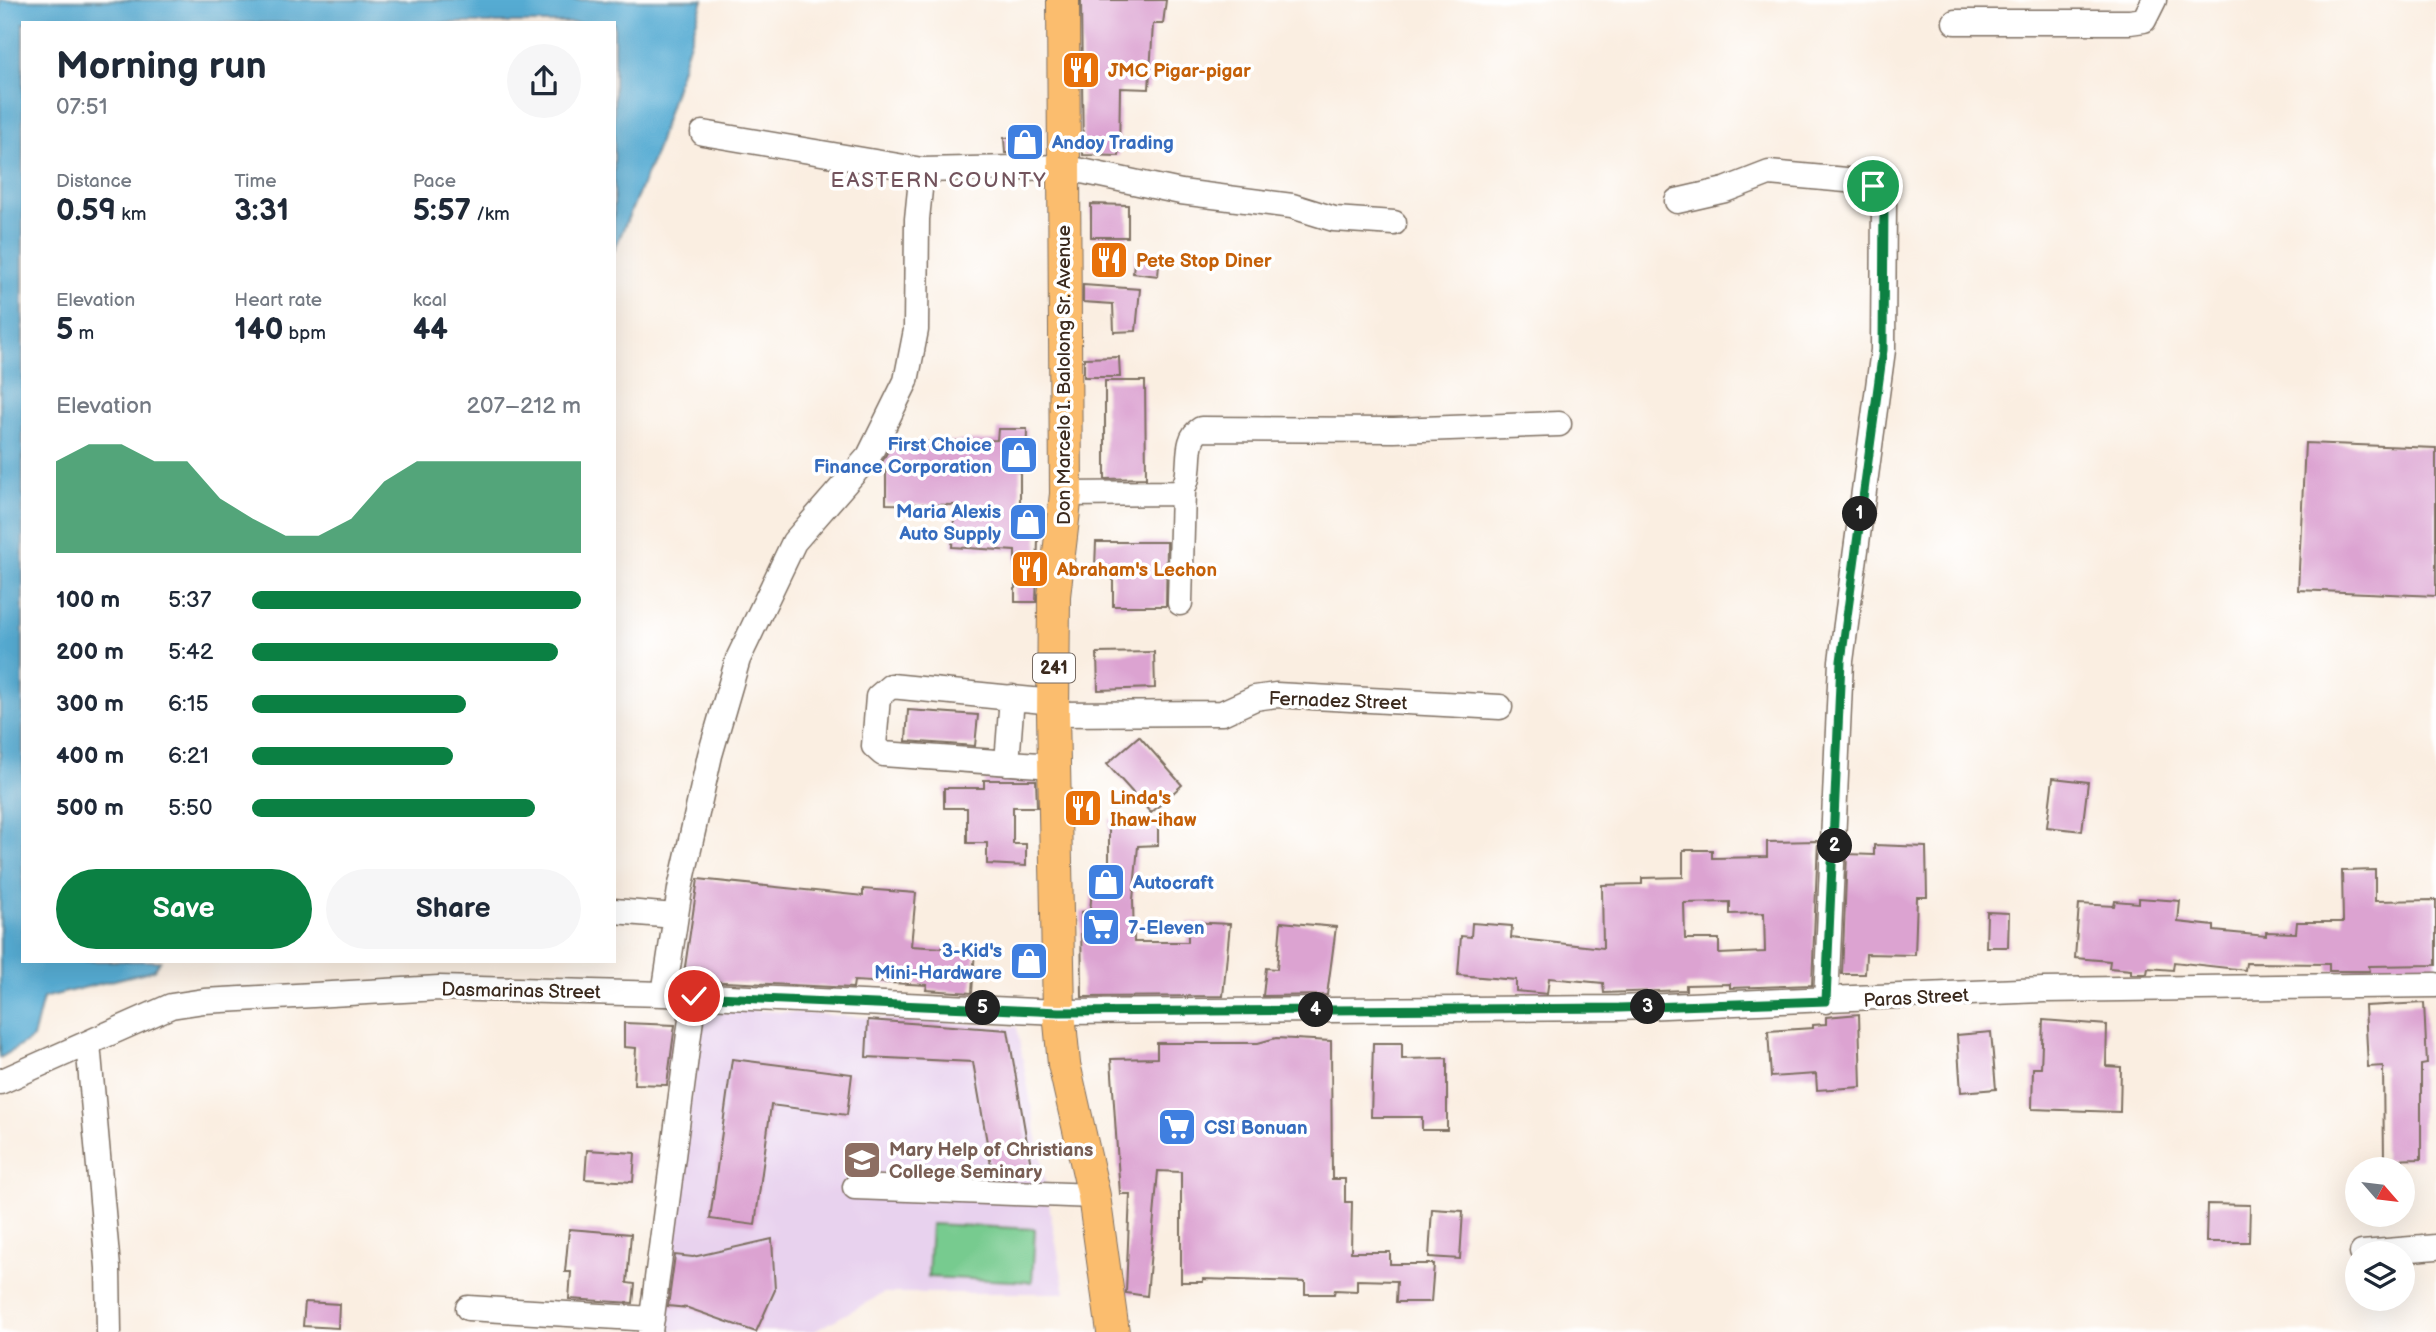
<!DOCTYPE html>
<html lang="en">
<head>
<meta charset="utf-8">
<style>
  :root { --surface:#fff; --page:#f6f6f7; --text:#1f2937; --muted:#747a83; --accent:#0b8043 }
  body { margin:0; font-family:"Balsamiq Sans",sans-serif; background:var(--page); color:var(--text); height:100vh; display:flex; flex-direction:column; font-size:26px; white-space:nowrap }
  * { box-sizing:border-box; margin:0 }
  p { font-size:23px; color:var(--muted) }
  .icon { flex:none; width:38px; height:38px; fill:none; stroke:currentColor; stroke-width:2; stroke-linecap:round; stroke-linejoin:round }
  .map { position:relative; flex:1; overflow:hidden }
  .sheet { position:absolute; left:21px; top:21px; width:595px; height:942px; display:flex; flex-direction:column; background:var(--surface); border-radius:0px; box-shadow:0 7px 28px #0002 }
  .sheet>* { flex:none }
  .needle { width:46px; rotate:118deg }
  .tools { position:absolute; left:2345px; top:1157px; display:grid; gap:14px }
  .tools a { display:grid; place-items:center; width:70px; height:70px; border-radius:50%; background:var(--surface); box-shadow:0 7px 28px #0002; font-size:35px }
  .pin { position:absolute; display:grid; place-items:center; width:60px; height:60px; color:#fff; margin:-30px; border:4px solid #fff; border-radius:50%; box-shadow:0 2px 7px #0007 }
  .km { position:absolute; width:35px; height:35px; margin:-18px; border-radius:50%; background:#222; color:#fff; font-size:19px; line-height:35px; text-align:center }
  .round { display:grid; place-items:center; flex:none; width:74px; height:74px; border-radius:37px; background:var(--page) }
  .headline { display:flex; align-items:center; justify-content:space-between; height:119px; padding:0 35px }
  h1 { font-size:38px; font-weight:800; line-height:52px }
  .metrics { display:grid; grid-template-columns:repeat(3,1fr); gap:10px; height:119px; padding:7px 35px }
  .metrics div { display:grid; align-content:center }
  .metrics b { font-size:30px; font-weight:800 }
  .metrics small { font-size:19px; font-weight:400 }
  .metrics p { font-size:19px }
  .chart { height:196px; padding:14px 35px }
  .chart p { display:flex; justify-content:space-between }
  .chart svg { width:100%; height:126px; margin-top:7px; fill:var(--accent); opacity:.7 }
  .primary-button { display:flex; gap:14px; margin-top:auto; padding:14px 35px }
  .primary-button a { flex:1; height:80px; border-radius:42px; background:var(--accent); color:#fff; font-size:28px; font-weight:800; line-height:80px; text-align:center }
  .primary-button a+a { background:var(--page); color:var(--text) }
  ul { padding:0 35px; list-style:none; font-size:23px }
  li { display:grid; grid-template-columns:112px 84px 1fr; align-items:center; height:52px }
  li i { height:18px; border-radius:9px; background:var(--accent) }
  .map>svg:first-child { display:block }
</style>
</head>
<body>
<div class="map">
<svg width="2436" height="1332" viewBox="0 0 2436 1332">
  <rect width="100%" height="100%" fill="#fff"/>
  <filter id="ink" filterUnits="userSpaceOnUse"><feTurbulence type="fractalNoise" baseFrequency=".0143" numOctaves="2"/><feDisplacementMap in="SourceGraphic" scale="14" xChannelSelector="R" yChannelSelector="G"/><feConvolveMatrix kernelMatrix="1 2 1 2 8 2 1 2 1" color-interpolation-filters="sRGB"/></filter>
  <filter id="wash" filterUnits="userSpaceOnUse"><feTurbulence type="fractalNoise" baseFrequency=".00686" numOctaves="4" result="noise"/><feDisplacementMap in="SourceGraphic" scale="28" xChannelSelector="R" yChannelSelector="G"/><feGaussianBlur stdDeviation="1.57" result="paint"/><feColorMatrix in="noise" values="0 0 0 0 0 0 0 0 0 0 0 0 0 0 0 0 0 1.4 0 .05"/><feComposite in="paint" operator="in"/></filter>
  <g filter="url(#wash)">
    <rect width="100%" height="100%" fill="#faeee1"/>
    <path fill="#e8d2ee" d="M702 1007 1017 1027 1065 1293H884L813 1332 661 1330Z"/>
    <path fill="#77cb8f" stroke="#597a56" stroke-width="2" d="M931 1224 1035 1229 1032 1282 928 1277Z"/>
    <path fill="#57acd3" stroke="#496b78" stroke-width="2" d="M0 0H703L655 154 614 251V23H23V961H160L154 970 43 998 33 1038 0 1058Z"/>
    <g id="blocks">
      <path fill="#dca3d1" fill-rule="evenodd" d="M1081 0H1166L1163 24H1153L1149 89 1120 88 1119 156 1083 155Z
        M1029 136 1030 153H1005L1004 138Z
        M1091 204 1128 205V237H1091Z
        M1135 250 1160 253 1158 276 1133 273Z
        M1083 285 1140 289 1136 331 1114 332 1113 304 1083 302Z
        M1119 357 1120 377H1084V358Z
        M1105 381H1145L1146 478 1105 479Z
        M998 429H1027L1026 469H1020V508L1039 509 1036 602H1015V551L952 547 955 505 886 504V469H880V466L892 443 997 440Z
        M2305 443 2436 448V596L2298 590Z
        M1096 542H1167L1166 606H1113V568H1095Z
        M1154 652 1155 688 1098 690 1097 653Z
        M908 710 978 715 975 746 906 741Z
        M1139 736 1182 785 1151 813 1107 764Z
        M2053 778 2088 782 2082 831 2047 827Z
        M984 780H1036L1037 807H1013V844H1026V866L987 864V843H967V808H944V788H984Z
        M1109 819H1158V845L1138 846 1133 900 1134 942H1188V922L1230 924 1223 996 1082 997 1081 912 1090 911 1094 869 1109 870Z
        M1818 841 1812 985 1730 988V984L1686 985V990L1604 993 1603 983 1549 978 1547 994 1516 991V980L1458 975 1461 936 1471 937 1472 923 1512 926 1511 938 1603 948 1602 885 1642 884V878L1683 877V850H1712V858L1767 857V842ZM1730 902V914L1764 913 1765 952 1719 954V939H1685L1684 903Z
        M1874 845 1926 847 1927 897H1917L1915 955 1866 954 1865 974H1842L1847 854 1874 855Z
        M2375 870V901L2436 900V965L2369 966 2370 971H2329V964L2246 963 2245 970 2174 962 2173 970 2148 968 2147 974H2131V970L2109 968 2110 961 2075 958 2079 904 2114 906 2115 901 2139 903V898L2180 901 2178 922 2214 926V931L2266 936V932L2296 933 2297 922H2343L2342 871Z
        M698 879 863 896V889L916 893 911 946 975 950 972 993 926 990 927 985 854 981 853 988 683 980Z
        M1987 912 2009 913 2008 947H1986Z
        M1281 922 1336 927 1327 995 1263 996 1266 968 1277 969Z
        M2424 1003 2427 1064 2421 1065V1159L2384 1160 2383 1066 2368 1067 2365 1006Z
        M1859 1014 1861 1087 1817 1090 1816 1074 1771 1077 1768 1031 1813 1028V1025L1826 1024V1017Z
        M868 1020 1008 1030 1032 1172 993 1177 973 1062 866 1057Z
        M2043 1020 2107 1025 2106 1066 2121 1067 2120 1112 2032 1109 2033 1068H2041Z
        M624 1023 675 1025 667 1085 634 1084 636 1048 624 1047Z
        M1991 1032 1996 1089 1961 1092 1957 1035Z
        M1276 1038 1331 1041 1332 1179H1345V1202H1352L1351 1252H1390V1264H1434L1431 1302H1396L1397 1281 1357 1280V1291L1335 1290 1334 1294H1305V1282L1203 1279V1282H1181V1172L1158 1171 1147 1296 1126 1293 1130 1194H1120L1111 1059 1157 1058V1043H1258Z
        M1373 1043H1402V1059L1447 1058V1130H1422V1117H1371Z
        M732 1059 852 1074 847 1115 771 1105 755 1225 710 1219Z
        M587 1150 635 1153 633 1182 585 1179Z
        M2207 1204 2250 1205 2249 1242H2206Z
        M1432 1209 1463 1211 1460 1259 1429 1257Z
        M569 1229 631 1234 627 1283 635 1284 633 1303 569 1299 571 1272H565Z
        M772 1239 775 1290 756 1332 688 1308 668 1306 675 1255 693 1257Z
        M305 1302 339 1304 338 1328 303 1326Z"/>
    </g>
  </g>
  <g filter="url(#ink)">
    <use href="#blocks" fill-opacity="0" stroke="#7e6f62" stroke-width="2"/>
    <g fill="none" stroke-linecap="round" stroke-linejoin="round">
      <defs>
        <path id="minor" d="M1955 22H2130L2144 20 2154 0
          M703 133 922 170
          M1677 201 1725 190 1769 173 1857 181 1873 186 1884 201 1883 350 1841 661 1826 1001
          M1066 494 1179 493C1197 477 1180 441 1201 429L1394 430 1559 424
          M1180 603 1183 491
          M1053 702 891 686 878 697 874 746 883 754 1053 766
          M1053 714 1222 713 1255 698 1276 695 1500 707
          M1007 763 1012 697
          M614 911 675 916
          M664 994 680 889 710 755 738 659 794 542 869 456 906 381 916 330 917 219 922 170 1063 167 1181 192 1292 206 1334 219 1394 223
          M88 1043 108 1268 109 1332
          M0 1082 171 1006 204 1001 439 988 664 994 1059 1012 1619 1008 2044 990 2436 985
          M855 1187 1094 1196
          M2362 1253 2436 1247
          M468 1308 652 1319
          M650 1332 694 996"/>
        <path id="major" d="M1063 0 1066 494 1054 596 1053 714 1059 1012 1064 1064 1094 1196 1113 1332"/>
      </defs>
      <use href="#minor" stroke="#7e6f62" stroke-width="27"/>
      <use href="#major" stroke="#7e6f62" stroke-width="34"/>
      <use href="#minor" stroke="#fff" stroke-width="24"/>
      <use href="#major" stroke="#fbbd6e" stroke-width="32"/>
    </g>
  </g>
  <g fill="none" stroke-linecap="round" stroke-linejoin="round" filter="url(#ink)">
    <defs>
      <path id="route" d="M694 996 1059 1012 1619 1008 1826 1001 1841 661 1883 350 1884 201 1873 186"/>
    </defs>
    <use href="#route" stroke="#fff" stroke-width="14"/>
    <use href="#route" stroke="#0b8043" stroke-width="9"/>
  </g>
  <defs>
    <symbol id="restaurant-square" viewBox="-11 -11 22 22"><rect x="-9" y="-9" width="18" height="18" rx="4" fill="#e8710a" stroke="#fff"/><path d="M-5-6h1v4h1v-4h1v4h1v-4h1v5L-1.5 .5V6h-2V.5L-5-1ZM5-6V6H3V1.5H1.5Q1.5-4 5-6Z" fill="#fff"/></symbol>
    <symbol id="shop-square" viewBox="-11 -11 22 22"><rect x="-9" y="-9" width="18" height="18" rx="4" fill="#3f7fe0" stroke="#fff"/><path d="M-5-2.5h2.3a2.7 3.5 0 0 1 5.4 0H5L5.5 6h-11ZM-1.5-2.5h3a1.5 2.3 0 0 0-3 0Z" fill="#fff"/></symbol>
    <symbol id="supermarket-square" viewBox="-11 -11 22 22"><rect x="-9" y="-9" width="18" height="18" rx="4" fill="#3f7fe0" stroke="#fff"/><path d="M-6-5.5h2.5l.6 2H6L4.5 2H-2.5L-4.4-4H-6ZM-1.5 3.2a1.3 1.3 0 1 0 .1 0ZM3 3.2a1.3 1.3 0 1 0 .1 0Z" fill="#fff"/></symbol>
    <symbol id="university-square" viewBox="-11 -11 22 22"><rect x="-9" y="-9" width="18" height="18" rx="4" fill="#8d6e63" stroke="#fff"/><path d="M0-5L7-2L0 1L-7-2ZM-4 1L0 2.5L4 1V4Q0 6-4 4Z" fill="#fff"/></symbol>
  </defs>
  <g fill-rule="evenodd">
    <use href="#restaurant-square" x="1059" y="48" width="44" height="44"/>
    <use href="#shop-square" x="1003" y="120" width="44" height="44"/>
    <use href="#restaurant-square" x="1087" y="238" width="44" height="44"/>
    <use href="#shop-square" x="997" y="433" width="44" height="44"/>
    <use href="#shop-square" x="1006" y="500" width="44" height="44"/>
    <use href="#restaurant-square" x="1008" y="547" width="44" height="44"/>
    <use href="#restaurant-square" x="1061" y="786" width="44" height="44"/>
    <use href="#shop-square" x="1084" y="860" width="44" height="44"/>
    <use href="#supermarket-square" x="1079" y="905" width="44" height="44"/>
    <use href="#shop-square" x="1007" y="939" width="44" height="44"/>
    <use href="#supermarket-square" x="1155" y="1105" width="44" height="44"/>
    <use href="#university-square" x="840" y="1138" width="44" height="44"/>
  </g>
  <g text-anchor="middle" stroke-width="7" stroke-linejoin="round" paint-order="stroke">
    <rect fill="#fff" stroke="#766a62" stroke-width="2" x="1033" y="653.5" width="42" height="29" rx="5"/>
    <g font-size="18" font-weight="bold" fill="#3b2a1e">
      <text x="1054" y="674">241</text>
    </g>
    <g font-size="19" font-weight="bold" fill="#c56008" stroke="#fff" text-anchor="start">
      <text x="1108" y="77">JMC Pigar-pigar</text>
      <text x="1136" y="267">Pete Stop Diner</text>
      <text x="1057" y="576">Abraham's Lechon</text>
      <text x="1110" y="804">Linda's<tspan x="1110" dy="22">Ihaw-ihaw</tspan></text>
    </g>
    <g font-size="19" font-weight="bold" fill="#366cbe" stroke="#fff" text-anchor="start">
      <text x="1052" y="149">Andoy Trading</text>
      <text x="992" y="451" text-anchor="end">First Choice<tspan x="992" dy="22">Finance Corporation</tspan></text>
      <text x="1001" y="518" text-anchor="end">Maria Alexis<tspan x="1001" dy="22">Auto Supply</tspan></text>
      <text x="1133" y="889">Autocraft</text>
      <text x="1128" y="934">7-Eleven</text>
      <text x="1002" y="957" text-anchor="end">3-Kid's<tspan x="1002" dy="22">Mini-Hardware</tspan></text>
      <text x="1204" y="1134">CSI Bonuan</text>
    </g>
    <g font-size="19" fill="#3b2a1e" stroke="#fff">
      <text transform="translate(1063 375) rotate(-90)" y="7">Don Marcelo I. Balolong Sr. Avenue</text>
      <text transform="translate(1338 700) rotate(2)" y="7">Fernadez Street</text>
      <text transform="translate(521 990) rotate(1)" y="7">Dasmarinas Street</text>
      <text transform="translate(1916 997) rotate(-3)" y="7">Paras Street</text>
    </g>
    <g font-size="19" font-weight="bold" fill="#785e54" stroke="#fff" text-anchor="start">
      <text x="889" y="1156">Mary Help of Christians<tspan x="889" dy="22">College Seminary</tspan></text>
    </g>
    <g font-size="21" letter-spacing="2" fill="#73545d" stroke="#fff">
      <text x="939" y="187">EASTERN COUNTY</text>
    </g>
  </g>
</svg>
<div class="tools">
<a><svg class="needle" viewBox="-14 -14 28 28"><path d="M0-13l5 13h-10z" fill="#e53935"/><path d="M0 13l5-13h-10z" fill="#747a83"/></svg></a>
<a><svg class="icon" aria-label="layers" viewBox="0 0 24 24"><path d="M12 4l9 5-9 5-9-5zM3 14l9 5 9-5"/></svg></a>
</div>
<div class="pin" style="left:1873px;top:186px;background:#1e9e55"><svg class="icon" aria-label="arrive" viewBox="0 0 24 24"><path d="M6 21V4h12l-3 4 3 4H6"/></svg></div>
<div class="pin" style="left:694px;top:996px;background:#d93025"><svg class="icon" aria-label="check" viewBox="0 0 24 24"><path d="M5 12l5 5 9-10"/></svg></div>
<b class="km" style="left:1860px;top:514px">1</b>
<b class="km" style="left:1835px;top:846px">2</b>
<b class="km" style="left:1648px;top:1007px">3</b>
<b class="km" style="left:1316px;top:1010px">4</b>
<b class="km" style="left:983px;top:1008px">5</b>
<section class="sheet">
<div class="headline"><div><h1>Morning run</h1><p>07:51</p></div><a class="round"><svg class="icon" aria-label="share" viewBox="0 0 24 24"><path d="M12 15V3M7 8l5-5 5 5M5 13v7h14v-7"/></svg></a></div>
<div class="metrics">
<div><p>Distance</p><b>0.59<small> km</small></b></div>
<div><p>Time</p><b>3:31</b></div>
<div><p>Pace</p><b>5:57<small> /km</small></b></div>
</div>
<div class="metrics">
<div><p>Elevation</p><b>5<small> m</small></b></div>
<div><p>Heart rate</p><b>140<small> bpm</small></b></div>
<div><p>kcal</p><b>44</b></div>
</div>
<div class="chart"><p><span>Elevation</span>207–212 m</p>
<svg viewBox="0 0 160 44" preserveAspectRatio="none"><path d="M0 44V12L10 6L20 6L30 12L40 12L50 25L60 32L70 38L80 38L90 32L100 19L110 12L120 12L130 12L140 12L150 12L160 12V44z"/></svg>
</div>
<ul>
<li><b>100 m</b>5:37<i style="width:100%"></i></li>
<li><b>200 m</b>5:42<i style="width:93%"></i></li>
<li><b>300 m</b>6:15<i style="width:65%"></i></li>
<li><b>400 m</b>6:21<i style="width:61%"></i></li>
<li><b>500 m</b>5:50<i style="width:86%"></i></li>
</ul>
<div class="primary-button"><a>Save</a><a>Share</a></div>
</section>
</div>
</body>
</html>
